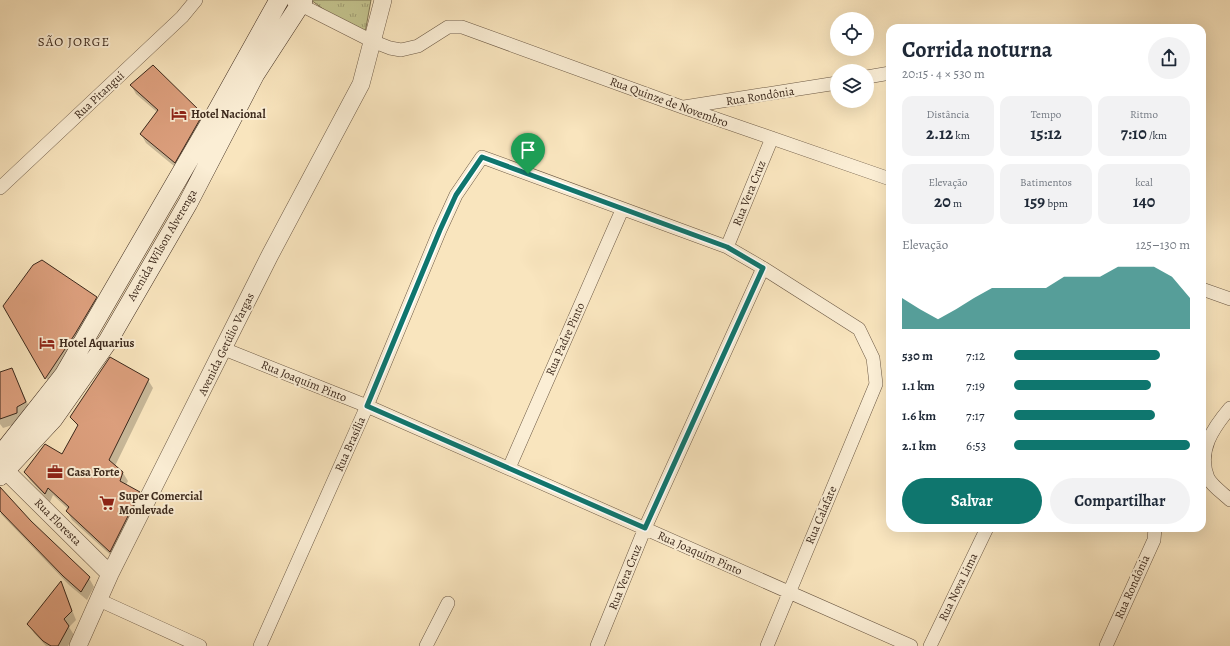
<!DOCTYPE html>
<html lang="pt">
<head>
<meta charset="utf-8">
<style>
  :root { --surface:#fff; --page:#f2f2f3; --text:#1f2937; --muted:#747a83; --accent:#0f766e }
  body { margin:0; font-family:Alegreya,serif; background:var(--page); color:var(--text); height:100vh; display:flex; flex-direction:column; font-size:15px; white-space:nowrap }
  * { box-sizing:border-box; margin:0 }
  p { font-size:13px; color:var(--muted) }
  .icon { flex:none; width:22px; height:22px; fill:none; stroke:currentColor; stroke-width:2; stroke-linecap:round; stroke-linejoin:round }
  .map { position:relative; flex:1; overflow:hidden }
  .drawer { position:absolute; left:886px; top:24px; width:320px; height:508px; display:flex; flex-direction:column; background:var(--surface); border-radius:12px; box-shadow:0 4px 16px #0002 }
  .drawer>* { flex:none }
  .fabs { position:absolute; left:830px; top:12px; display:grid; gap:8px }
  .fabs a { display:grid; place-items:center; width:44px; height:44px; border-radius:50%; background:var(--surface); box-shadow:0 4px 16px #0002; font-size:20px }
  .pin { position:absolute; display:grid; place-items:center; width:34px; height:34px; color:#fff; margin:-41px -17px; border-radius:50% 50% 50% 0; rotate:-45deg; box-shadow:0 0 4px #0007 }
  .pin .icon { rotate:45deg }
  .round { display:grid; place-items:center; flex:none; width:42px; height:42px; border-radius:21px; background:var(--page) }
  .overview { display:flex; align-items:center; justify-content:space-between; height:68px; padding:0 16px }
  h1 { font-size:22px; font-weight:600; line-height:30px }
  .metrics { display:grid; grid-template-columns:repeat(3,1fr); gap:6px; height:68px; padding:4px 16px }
  .metrics div { display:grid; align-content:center; border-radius:10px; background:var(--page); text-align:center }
  .metrics b { font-size:17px; font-weight:600 }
  .metrics small { font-size:11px; font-weight:400 }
  .metrics p { font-size:11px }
  .chart { height:112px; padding:8px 16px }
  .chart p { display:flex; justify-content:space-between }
  .chart svg { width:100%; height:72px; margin-top:4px; fill:var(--accent); opacity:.7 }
  .cta { display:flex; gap:8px; margin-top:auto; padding:8px 16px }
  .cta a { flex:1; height:46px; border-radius:24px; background:var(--accent); color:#fff; font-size:16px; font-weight:600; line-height:46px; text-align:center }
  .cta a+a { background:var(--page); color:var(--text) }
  ul { padding:0 16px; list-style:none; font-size:13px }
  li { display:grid; grid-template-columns:64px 48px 1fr; align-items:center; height:30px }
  li i { height:10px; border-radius:5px; background:var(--accent) }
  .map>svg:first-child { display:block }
</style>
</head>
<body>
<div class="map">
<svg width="1230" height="646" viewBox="0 0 1230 646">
  <defs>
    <pattern id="grass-tufts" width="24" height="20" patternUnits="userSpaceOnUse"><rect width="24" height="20" fill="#c3c38e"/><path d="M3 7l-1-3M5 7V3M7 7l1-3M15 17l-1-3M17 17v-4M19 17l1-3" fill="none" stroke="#a09e73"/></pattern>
  </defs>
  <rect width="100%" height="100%" fill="#f9e5be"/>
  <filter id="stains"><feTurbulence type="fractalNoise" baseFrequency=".005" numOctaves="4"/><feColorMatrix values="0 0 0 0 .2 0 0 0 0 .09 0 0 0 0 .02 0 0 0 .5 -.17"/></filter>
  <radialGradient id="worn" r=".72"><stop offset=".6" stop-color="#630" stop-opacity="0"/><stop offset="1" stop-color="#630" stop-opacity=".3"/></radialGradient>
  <path fill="url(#grass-tufts)" stroke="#807655" d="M311 0H371L365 33 330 14Z"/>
  <path fill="#0003" d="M131 85 202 115 207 124 180 171 146 143 141 134 157 112 136 94Z
    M96 298 101 306 51 386 4 307Z
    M12 369 31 411 22 422 3 428 0 424V373Z
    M148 380 153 388 115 466 123 473 128 481 126 485 139 493 144 501 115 559 72 520 67 511 69 510 53 495 50 502 30 480 25 472 62 455 78 427 72 417Z
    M0 499 89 578 94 587 87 600 69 585 1 514Z
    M61 583 76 620 69 627 74 635 68 646H46L34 633 29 624Z"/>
  <path fill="#dc9f7d" stroke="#3c291c" d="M153 65 203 114 175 163 140 134 158 110 130 85Z
    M42 260 97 297 75 334 45 379 3 306 33 265Z
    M110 357 149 379 109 460 123 472 120 481 140 492 110 552 66 511 69 507 48 488 45 494 24 472 45 444 62 454 78 425 70 417Z
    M12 368 26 402 17 407V413L0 419V372Z
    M0 487 31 521 90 577 81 592 63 576 0 511Z
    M61 581 72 611 64 619 69 626 58 646H51L43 641 27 624Z"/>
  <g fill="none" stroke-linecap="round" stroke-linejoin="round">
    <defs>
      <path id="minor" d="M293 1 372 41 390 48 401 50 418 46 448 27H462L682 107 890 179
        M867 77 890 73
        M684 107 837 83
        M0 188 182 17 196 0
        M727 247 772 138
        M1202 289 1230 299
        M224 349 367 406 911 646
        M1230 408C1213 428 1197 451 1208 478 1212 486 1224 494 1230 500
        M509 468 622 210
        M99 600 200 646
        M260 646 367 406 440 230 456 195 482 157 727 247 763 268 859 329 873 358 876 384 767 646
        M426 646 448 603
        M597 646 645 528 763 268
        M930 646 987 528
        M1106 646 1154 540 1155 528"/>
      <path id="tertiary" d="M5 470 110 574
        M78 646 110 574 270 255 361 84 383 0"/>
      <path id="secondary" d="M0 456 64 375 216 113 279 0
        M0 476 53 419 108 341 188 203 255 74 303 0"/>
    </defs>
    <use href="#minor" stroke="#6b5844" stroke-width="14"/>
    <use href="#tertiary" stroke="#6b5844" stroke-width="18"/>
    <use href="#secondary" stroke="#3c291c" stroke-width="20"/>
    <use href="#minor" stroke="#fbeed5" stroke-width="13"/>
    <use href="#tertiary" stroke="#fbeed5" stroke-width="17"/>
    <use href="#secondary" stroke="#fbeed5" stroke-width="19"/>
  </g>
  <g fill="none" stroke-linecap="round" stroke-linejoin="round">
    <defs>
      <path id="route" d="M482 157 727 247 763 268 645 528 367 406 440 230 456 195Z"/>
    </defs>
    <use href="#route" stroke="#fff" stroke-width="8"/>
    <use href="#route" stroke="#0f766e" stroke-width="5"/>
  </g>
  <defs>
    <symbol id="hotel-bare" viewBox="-9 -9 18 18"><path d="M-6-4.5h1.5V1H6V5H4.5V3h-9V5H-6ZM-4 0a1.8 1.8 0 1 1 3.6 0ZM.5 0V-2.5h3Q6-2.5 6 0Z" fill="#8f2418" stroke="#fbeed5" stroke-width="2.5" paint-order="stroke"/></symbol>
    <symbol id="office-bare" viewBox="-9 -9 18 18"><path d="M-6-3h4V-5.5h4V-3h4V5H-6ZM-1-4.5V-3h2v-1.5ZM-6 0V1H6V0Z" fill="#8f2418" stroke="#fbeed5" stroke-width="2.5" paint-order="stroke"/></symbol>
    <symbol id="supermarket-bare" viewBox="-9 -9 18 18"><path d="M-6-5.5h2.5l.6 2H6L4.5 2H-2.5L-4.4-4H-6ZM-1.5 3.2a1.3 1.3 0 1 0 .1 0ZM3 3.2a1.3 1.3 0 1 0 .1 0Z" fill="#8f2418" stroke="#fbeed5" stroke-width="2.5" paint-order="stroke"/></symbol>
  </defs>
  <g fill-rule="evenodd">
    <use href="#hotel-bare" x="168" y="103" width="22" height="22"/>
    <use href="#hotel-bare" x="36" y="332" width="22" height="22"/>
    <use href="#office-bare" x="44" y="461" width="22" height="22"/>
    <use href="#supermarket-bare" x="96" y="492" width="22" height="22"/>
  </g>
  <g text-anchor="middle" stroke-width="4" stroke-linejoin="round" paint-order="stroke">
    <g font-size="12" fill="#3c291c" stroke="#fbeed5">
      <text transform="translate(99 95) rotate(-43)" y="4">Rua Pitangui</text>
      <text transform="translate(760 96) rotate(-9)" y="4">Rua Rondônia</text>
      <text transform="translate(669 102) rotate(20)" y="4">Rua Quinze de Novembro</text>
      <text transform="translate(749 193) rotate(-68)" y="4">Rua Vera Cruz</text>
      <text transform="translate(162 245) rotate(-60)" y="4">Avenida Wilson Alverenga</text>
      <text transform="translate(565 339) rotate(-66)" y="4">Rua Padre Pinto</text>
      <text transform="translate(226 344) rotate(-64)" y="4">Avenida Getúlio Vargas</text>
      <text transform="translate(304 381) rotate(22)" y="4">Rua Joaquim Pinto</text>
      <text transform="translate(350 444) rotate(-66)" y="4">Rua Brasília</text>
      <text transform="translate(821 515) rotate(-67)" y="4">Rua Calafate</text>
      <text transform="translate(58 522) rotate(45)" y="4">Rua Floresta</text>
      <text transform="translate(700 553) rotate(24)" y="4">Rua Joaquim Pinto</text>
      <text transform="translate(625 577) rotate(-68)" y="4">Rua Vera Cruz</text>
      <text transform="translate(958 587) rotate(-64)" y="4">Rua Nova Lima</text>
      <text transform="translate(1132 587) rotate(-66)" y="4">Rua Rondônia</text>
    </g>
    <g font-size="12" font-weight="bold" fill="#3c291c" stroke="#fbeed5" text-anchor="start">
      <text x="191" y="118">Hotel Nacional</text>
      <text x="59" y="347">Hotel Aquarius</text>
      <text x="67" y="476">Casa Forte</text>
      <text x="119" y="500">Super Comercial<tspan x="119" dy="14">Monlevade</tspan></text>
    </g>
    <g font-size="13" letter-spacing="1" fill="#3c291c" stroke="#fbeed5">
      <text x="74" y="46">SÃO JORGE</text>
    </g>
  </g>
  <rect width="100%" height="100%" filter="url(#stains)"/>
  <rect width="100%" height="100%" fill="url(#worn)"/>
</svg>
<div class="fabs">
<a><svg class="icon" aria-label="locate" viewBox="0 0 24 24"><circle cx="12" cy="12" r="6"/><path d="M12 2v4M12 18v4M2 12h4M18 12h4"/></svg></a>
<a><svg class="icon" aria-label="layers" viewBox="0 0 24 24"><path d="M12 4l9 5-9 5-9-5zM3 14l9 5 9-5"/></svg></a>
</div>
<div class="pin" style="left:528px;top:174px;background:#1e9e55"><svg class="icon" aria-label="arrive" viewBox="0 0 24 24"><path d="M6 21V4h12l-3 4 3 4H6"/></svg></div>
<section class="drawer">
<div class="overview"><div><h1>Corrida noturna</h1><p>20:15 · 4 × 530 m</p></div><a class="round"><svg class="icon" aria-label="share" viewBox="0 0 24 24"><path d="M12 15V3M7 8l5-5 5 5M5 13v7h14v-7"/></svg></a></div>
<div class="metrics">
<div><p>Distância</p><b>2.12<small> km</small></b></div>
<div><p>Tempo</p><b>15:12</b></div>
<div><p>Ritmo</p><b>7:10<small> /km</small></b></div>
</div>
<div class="metrics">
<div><p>Elevação</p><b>20<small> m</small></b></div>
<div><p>Batimentos</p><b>159<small> bpm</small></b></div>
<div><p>kcal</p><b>140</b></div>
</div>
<div class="chart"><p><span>Elevação</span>125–130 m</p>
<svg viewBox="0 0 160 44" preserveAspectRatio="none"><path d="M0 44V25L10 32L20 38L30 32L40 25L50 19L60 19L70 19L80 19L90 12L100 12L110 12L120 6L130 6L140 6L150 12L160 25V44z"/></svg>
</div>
<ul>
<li><b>530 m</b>7:12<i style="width:83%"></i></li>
<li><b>1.1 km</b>7:19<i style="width:78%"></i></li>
<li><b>1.6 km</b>7:17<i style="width:80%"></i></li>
<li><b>2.1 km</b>6:53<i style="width:100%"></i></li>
</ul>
<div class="cta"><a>Salvar</a><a>Compartilhar</a></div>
</section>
</div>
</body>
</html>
